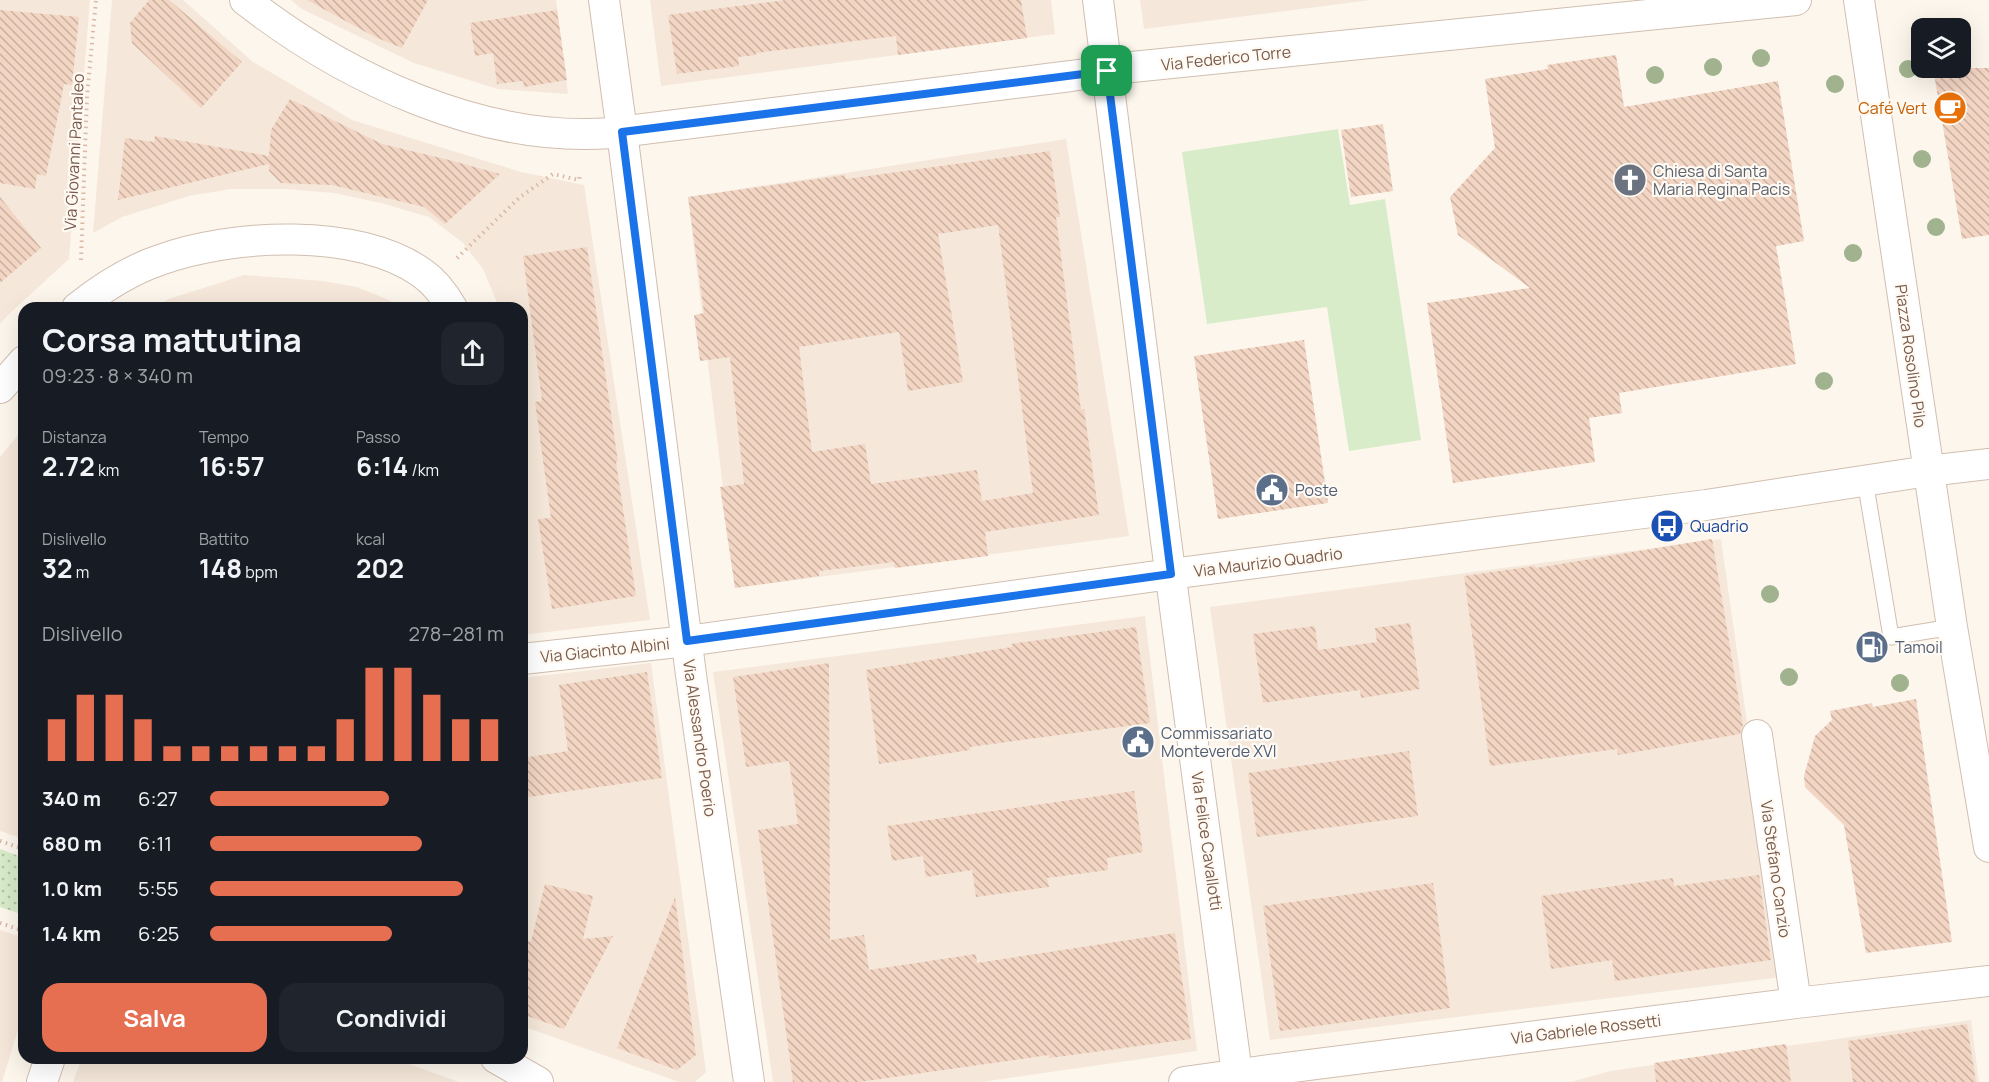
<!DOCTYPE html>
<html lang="it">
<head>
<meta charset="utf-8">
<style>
  :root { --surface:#171b24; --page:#20242c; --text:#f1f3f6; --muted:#9ea1a6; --accent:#e76f51 }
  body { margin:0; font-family:Manrope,sans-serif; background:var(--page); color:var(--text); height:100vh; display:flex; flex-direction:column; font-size:22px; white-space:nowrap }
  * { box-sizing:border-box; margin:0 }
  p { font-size:20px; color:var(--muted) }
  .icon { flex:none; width:33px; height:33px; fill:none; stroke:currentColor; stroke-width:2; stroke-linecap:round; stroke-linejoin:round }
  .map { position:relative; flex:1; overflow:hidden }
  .side { position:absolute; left:18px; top:302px; width:510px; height:762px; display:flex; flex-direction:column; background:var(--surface); border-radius:18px; box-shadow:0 6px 24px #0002 }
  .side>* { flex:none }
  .tools { position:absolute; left:1911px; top:18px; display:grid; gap:12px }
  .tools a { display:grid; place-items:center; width:60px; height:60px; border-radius:12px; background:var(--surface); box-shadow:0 6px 24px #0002; font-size:30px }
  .pin { position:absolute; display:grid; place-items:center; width:51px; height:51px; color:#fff; margin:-26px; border-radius:12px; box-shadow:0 3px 9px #0006 }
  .round { display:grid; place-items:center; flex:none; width:63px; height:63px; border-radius:18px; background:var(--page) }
  .overview { display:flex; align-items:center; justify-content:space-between; height:102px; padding:0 24px }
  h1 { font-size:33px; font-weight:700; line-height:45px }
  .metrics { display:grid; grid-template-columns:repeat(3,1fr); gap:9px; height:102px; padding:6px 24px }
  .metrics div { display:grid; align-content:center }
  .metrics b { font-size:26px; font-weight:700 }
  .metrics small { font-size:16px; font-weight:400 }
  .metrics p { font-size:16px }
  .chart { height:168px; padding:12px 24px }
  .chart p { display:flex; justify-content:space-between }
  .chart svg { width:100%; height:108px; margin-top:6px; stroke:var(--accent); stroke-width:6 }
  .button { display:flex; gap:12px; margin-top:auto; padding:12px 24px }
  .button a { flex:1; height:69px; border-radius:18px; background:var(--accent); color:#fff; font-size:24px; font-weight:700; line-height:69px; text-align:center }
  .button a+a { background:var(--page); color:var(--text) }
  ul { padding:0 24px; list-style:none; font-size:20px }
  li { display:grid; grid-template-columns:96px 72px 1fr; align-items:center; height:45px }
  li i { height:15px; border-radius:8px; background:var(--accent) }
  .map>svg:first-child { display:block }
</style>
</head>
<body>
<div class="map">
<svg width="1989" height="1082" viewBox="0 0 1989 1082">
  <defs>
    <pattern id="grass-dots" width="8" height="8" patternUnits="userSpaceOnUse" patternTransform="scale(1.5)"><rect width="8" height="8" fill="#d8ecc9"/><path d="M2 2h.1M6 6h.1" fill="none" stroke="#b4c2a5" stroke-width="1.8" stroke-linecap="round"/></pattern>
    <pattern id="building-back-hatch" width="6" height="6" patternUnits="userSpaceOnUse" patternTransform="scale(1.5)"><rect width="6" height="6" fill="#f3d5c3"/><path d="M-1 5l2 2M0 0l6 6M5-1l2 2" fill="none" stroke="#cab0a1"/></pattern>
  </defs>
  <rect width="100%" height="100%" fill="#fdf6ec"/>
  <path fill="#f5e8da" d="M0 0H90L69 259 9 314 0 324Z
    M112 0H183L253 62 352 120 521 172 584 185 650 620 522 635V308L499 307 483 269 463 243 429 217 381 203 334 193 285 189H231L189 196 122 217 93 233Z
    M291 0H556L568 94 498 89 414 63 302 9Z
    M650 0H1051L1055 34 661 86Z
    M1140 0H1371L1144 29Z
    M1066 139 1129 536 735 588 688 197Z
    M244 275 323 281 357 287 391 301 398 307H154L169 299Z
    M24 428V839L0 831V457Z
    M1721 539 1783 977 1270 1040 1210 607Z
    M1145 616 1197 1051 981 1082H773L713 672Z
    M651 663 706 1072 695 1082H679L522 1026V678Z
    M0 930 24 938V1010L2 1082H0Z
    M1971 1020 1979 1082H1571L1610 1071Z
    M82 1058H392L459 1082H73Z"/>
  <path fill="url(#grass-dots)" d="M0 849 24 858V915L0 907Z"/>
  <path fill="#d8ecc9" d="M1338 129 1350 205 1385 199 1421 440 1349 451 1327 307 1207 324 1182 152Z"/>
  <path fill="url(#building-back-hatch)" fill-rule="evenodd" d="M149 0H169L242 62 201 108 132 43 130 23Z
    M307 0H428L402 48 375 37Z
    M786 0H1021L1027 38 898 55 896 36 756 53V55L738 57 739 66 677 74 668 15Z
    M0 10 79 17 72 85 64 84 46 176 37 174 35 189 0 183Z
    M557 10 567 80 524 87 523 81 497 84 493 53 475 56 470 23Z
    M1616 55 1624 107 1778 81 1804 241 1776 246 1796 364 1619 393 1622 413 1589 418 1595 462 1453 483 1427 303 1530 288 1458 235 1450 197 1495 148 1485 79 1548 69 1547 65Z
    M1933 68H1989V235L1962 239Z
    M290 99 382 144 449 160 500 174 445 224 424 207 332 185 281 183 269 171V164L118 200 125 138 154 142 155 136 269 156 271 130Z
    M1383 124 1393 191 1351 197 1341 130Z
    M1050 151 1060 217H1056L1081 410 1084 409 1099 515 985 532 988 556 895 568 894 562 819 571V576L735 588 720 487 744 484 730 357 700 361 694 315 704 313 688 197 845 175 846 179ZM998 225 1033 493 982 501 977 470 871 484 865 444 812 452 799 347 899 332 908 391 963 382 938 234Z
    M0 197 41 248 0 283Z
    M587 247 618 462H616L636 596 552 609 538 519 551 518 535 402 542 401 523 256Z
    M1304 340 1328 503 1218 519 1194 356Z
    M1712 539 1743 725 1740 734 1618 755 1617 749 1490 766 1464 576 1535 566 1536 568Z
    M1410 623 1420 689 1361 698 1360 690 1263 703 1253 634 1315 626 1318 650 1377 642 1375 628Z
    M1136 627 1150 723 970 747V750L879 764 866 670 1012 647 1011 644Z
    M829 663 830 940 864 935 869 970 976 954 977 963 1175 933 1191 1039 1049 1058V1055L859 1082H793L758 830 798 824 789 761 746 767 733 677Z
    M647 672 662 778 522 798V758L568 751 559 685Z
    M1916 699 1952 942 1866 953 1844 825 1805 787 1804 776 1815 736 1832 720 1830 711 1872 703 1873 707Z
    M1409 751 1418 816 1257 837 1248 773Z
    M1134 791 1143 852 1107 858 1108 870 1047 878 1049 887 976 897 972 870 926 877 923 856 892 861 887 826Z
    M1759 875 1771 960 1615 981 1612 960 1551 969 1541 896 1673 878 1674 886Z
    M1433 883 1450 1008 1280 1031 1263 906Z
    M545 884 593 896 583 939 613 936 564 1029 522 1014V939L531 942Z
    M675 897 696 1055 677 1070 617 1048Z
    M1967 1024 1976 1082H1853L1848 1041Z
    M1786 1044 1791 1082H1656L1654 1063Z"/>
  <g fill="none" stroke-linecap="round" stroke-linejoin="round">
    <defs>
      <path id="lane" d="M1865 480 1891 637 1952 627"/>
      <path id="street" d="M245 0C345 78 482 143 611 133L1071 76 1132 67 1796 0
        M604 0 622 132 691 675 749 1082
        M1098 0 1165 533 1237 1074
        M1859 0 1952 627 1989 847
        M77 308C102 288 130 270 160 260 231 234 358 227 422 273 435 282 444 294 452 308
        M0 388 24 361
        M522 659 687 641 1171 574 1706 505 1928 471 1989 464
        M1757 735 1796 1003
        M496 1058 538 1082
        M42 1082 50 1058
        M1184 1082 1277 1069 1796 1003 1989 981"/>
    </defs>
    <use href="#lane" stroke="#d1beb0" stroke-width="17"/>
    <use href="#street" stroke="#d1beb0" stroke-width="32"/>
    <path stroke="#d9b8a5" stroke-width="4" stroke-dasharray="1.5 4.5" stroke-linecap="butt" d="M457 258 520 197 553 174 579 180 580 175
      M81 260 87 96 96 0
      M0 841 24 849
      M0 923 24 931"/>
    <use href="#lane" stroke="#fff" stroke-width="15"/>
    <use href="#street" stroke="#fff" stroke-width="30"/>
  </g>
  <g fill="#a0b28e">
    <circle cx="1761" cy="58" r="9"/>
    <circle cx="1713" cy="67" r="9"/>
    <circle cx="1908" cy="69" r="9"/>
    <circle cx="1655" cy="75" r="9"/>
    <circle cx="1835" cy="84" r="9"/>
    <circle cx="1922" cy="159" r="9"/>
    <circle cx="1936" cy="227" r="9"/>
    <circle cx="1853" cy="253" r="9"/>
    <circle cx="1824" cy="381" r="9"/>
    <circle cx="1770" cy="594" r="9"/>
    <circle cx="1789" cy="677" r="9"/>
    <circle cx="1900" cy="683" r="9"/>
  </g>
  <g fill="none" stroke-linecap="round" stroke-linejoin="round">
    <defs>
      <path id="route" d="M1107 71 1171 574 687 641 622 132Z"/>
    </defs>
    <use href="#route" stroke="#fff" stroke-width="12"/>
    <use href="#route" stroke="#1a73e8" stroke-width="8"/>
  </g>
  <defs>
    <symbol id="cafe-disc" viewBox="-11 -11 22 22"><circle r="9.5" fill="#e8710a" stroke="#fffaf3"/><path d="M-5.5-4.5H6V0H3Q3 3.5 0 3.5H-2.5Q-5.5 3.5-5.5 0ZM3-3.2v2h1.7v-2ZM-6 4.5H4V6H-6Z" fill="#fff"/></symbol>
    <symbol id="church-disc" viewBox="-11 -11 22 22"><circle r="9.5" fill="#6b7280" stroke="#fffaf3"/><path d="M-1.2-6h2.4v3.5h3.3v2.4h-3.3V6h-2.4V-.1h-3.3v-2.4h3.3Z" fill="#fff"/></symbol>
    <symbol id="civic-disc" viewBox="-11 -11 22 22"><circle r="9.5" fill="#5c6f8a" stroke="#fffaf3"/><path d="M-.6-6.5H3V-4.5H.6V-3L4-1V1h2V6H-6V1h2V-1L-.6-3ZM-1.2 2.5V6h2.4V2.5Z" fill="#fff"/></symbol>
    <symbol id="bus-disc" viewBox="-11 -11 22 22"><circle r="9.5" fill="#1a4fb4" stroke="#fffaf3"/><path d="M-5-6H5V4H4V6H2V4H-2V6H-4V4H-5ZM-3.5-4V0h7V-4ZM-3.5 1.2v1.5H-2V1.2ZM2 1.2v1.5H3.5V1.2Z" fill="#fff"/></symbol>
    <symbol id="fuel-disc" viewBox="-11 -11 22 22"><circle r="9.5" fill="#5c6f8a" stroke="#fffaf3"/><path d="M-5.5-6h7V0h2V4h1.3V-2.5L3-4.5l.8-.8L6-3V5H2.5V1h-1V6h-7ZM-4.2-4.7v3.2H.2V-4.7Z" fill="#fff"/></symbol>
  </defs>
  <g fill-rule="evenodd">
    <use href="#cafe-disc" x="1931" y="89" width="38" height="38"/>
    <use href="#church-disc" x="1611" y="161" width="38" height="38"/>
    <use href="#civic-disc" x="1253" y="471" width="38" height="38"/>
    <use href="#bus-disc" x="1648" y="507" width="38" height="38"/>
    <use href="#fuel-disc" x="1853" y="628" width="38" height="38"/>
    <use href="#civic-disc" x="1119" y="723" width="38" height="38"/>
  </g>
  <g text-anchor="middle" stroke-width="4.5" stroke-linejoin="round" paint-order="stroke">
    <g font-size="16" fill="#7a5c4d" stroke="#fffaf3">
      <text transform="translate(1226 58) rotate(-6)" y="6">Via Federico Torre</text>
      <text transform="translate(74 152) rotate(-87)" y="6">Via Giovanni Pantaleo</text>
      <text transform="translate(1911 356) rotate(82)" y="6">Piazza Rosolino Pilo</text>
      <text transform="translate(1268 562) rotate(-7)" y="6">Via Maurizio Quadrio</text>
      <text transform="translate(605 650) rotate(-6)" y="6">Via Giacinto Albini</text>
      <text transform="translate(700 738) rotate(82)" y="6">Via Alessandro Poerio</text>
      <text transform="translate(1207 841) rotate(82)" y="6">Via Felice Cavallotti</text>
      <text transform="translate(1776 869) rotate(82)" y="6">Via Stefano Canzio</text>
      <text transform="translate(1586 1029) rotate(-7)" y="6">Via Gabriele Rossetti</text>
    </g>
    <g font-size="16" fill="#c56008" stroke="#fffaf3" text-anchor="end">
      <text x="1927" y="114">Café Vert</text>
    </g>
    <g font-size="16" fill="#5b616d" stroke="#fffaf3" text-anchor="start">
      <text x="1653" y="177">Chiesa di Santa<tspan x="1653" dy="18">Maria Regina Pacis</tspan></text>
    </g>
    <g font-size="16" fill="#4e5e75" stroke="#fffaf3" text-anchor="start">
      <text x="1295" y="496">Poste</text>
      <text x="1895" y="653">Tamoil</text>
      <text x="1161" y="739">Commissariato<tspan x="1161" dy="18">Monteverde XVI</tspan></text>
    </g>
    <g font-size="16" fill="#164399" stroke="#fffaf3" text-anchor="start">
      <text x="1690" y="532">Quadrio</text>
    </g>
  </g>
</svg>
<div class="tools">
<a><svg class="icon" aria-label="layers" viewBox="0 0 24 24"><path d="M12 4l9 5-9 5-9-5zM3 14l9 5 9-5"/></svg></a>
</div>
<div class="pin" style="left:1107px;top:71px;background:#1e9e55"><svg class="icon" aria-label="arrive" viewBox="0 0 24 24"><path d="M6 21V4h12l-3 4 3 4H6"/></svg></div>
<section class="side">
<div class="overview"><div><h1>Corsa mattutina</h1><p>09:23 · 8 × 340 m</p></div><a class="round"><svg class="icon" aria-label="share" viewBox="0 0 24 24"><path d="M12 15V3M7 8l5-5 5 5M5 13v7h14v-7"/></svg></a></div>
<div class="metrics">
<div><p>Distanza</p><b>2.72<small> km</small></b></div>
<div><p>Tempo</p><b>16:57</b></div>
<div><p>Passo</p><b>6:14<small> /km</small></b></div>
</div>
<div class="metrics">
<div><p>Dislivello</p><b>32<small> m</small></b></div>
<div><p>Battito</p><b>148<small> bpm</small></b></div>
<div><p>kcal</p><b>202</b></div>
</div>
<div class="chart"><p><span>Dislivello</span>278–281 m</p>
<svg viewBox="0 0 160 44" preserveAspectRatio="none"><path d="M5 44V27M15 44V17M25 44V17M35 44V27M45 44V38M55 44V38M65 44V38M75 44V38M85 44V38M95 44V38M105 44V27M115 44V6M125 44V6M135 44V17M145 44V27M155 44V27"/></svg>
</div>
<ul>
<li><b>340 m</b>6:27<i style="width:61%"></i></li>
<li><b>680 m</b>6:11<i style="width:72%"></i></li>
<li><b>1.0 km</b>5:55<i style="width:86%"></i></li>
<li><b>1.4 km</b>6:25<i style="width:62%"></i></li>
</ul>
<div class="button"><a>Salva</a><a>Condividi</a></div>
</section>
</div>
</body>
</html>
